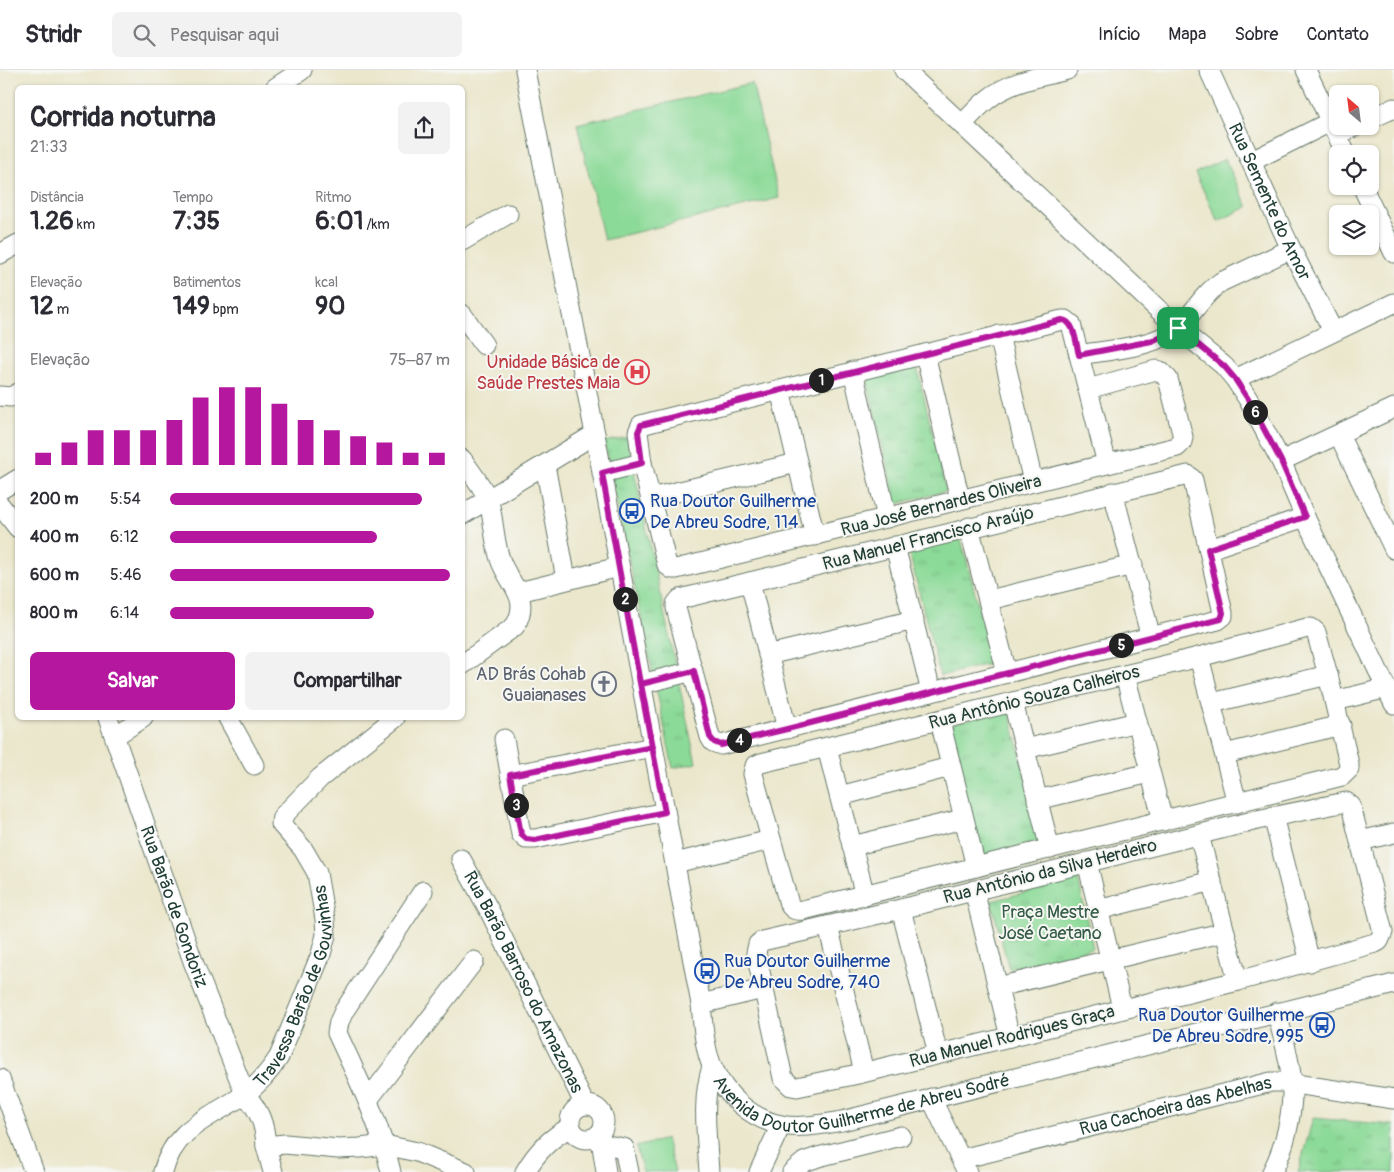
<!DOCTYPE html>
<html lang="pt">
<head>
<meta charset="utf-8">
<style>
  :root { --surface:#fff; --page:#f2f2f3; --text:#2b2b33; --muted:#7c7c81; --line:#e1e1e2; --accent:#b5179e }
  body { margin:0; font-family:Pangolin,sans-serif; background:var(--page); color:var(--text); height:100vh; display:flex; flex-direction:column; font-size:19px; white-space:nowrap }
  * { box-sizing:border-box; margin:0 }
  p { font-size:16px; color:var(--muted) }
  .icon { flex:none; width:28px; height:28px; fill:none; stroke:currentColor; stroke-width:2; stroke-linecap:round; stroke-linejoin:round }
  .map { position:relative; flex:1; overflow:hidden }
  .sheet { position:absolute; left:15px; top:15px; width:450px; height:635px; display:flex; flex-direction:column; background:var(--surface); border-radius:8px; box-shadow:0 1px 4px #0004 }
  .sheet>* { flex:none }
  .needle { width:32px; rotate:332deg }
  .buttons { position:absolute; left:1329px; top:15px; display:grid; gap:10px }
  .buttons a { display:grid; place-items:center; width:50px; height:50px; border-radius:8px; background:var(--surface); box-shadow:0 1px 4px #0004; font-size:25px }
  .pin { position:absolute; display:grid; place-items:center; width:42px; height:42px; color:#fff; margin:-21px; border-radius:10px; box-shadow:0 2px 8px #0006 }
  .km { position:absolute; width:25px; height:25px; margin:-12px; border-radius:50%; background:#222; color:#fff; font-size:14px; line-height:25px; text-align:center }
  .round { display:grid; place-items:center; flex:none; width:52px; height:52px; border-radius:8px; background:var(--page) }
  .headline { display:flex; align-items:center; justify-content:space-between; height:85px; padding:0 15px }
  h1 { font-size:28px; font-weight:700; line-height:38px }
  .stats { display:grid; grid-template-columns:repeat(3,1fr); gap:8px; height:85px; padding:5px 15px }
  .stats div { display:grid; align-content:center }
  .stats b { font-size:25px; font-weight:700 }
  .stats small { font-size:14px; font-weight:400 }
  .stats p { font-size:14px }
  .chart { height:140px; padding:10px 15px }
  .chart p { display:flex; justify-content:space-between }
  .chart svg { width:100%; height:90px; margin-top:5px; stroke:var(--accent); stroke-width:6 }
  .cta { display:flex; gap:10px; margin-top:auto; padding:10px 15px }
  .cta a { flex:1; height:58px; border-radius:8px; background:var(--accent); color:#fff; font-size:20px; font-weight:700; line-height:58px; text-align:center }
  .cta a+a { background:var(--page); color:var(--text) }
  ul { padding:0 15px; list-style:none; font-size:16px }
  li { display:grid; grid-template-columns:80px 60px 1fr; align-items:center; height:38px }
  li i { height:12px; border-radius:6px; background:var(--accent) }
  header { display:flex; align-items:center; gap:30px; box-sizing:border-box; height:70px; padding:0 25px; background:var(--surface); border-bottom:1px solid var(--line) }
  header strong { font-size:24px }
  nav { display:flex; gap:28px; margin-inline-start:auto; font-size:18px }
  .search { width:350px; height:45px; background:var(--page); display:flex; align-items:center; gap:12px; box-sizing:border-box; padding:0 18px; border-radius:8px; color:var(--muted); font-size:19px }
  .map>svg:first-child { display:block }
</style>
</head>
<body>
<header>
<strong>Stridr</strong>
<div class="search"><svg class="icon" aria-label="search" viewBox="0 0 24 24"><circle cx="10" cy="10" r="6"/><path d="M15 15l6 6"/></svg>Pesquisar aqui</div>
<nav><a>Início</a><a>Mapa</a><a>Sobre</a><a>Contato</a></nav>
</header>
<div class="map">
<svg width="1394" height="1102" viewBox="0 0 1394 1102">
  <defs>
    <pattern id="park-tufts" width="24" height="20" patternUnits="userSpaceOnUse" patternTransform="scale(1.25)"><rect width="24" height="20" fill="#8cda98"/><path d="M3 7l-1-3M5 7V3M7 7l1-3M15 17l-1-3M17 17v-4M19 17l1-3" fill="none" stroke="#78bc84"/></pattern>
  </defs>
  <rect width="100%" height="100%" fill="#f6f6f2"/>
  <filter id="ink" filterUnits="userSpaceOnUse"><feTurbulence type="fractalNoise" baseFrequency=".02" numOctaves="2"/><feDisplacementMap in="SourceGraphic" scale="10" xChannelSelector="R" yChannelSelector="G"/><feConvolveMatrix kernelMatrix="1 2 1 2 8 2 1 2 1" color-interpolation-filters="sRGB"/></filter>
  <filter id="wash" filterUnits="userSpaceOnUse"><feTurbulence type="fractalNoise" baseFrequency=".0096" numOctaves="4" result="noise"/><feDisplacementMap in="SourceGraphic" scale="20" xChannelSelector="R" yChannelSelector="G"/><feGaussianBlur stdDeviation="1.12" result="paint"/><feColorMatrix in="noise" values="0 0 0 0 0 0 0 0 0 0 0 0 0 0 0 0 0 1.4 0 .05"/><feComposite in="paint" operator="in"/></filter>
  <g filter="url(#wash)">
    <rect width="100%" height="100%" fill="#ebe7cc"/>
    <path fill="#8cda98" stroke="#568c66" d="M752 13 779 128 604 170 577 54Z
      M1225 89 1248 137 1218 151 1195 103Z
      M666 1069 675 1102H643L636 1077Z"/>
    <path fill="url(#park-tufts)" stroke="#568c66" d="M917 297 946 421 896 434 867 310Z
      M627 367 696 693 673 698 604 372Z
      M961 469 993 593 940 606 909 482Z
      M1009 639 1042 771 980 786 947 655Z
      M1078 809 1093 878 1009 899 991 831Z
      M1313 1048 1394 1055V1102H1298Z"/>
  </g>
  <g filter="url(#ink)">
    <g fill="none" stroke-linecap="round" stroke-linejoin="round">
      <defs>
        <g id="minor">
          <path id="s1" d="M525 0 595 364 701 934C703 954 704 979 713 998 725 1025 751 1049 781 1055 800 1059 823 1054 842 1051L1394 914"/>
          <path d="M904 0 1178 258 1224 296 1235 309 1248 329 1281 391 1305 447 1394 634"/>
          <path id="s2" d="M1209 0 1291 179 1333 261"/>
          <path d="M1306 0 1346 84"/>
          <path d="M275 18 302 0"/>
          <path d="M1370 49 1394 38"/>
          <path d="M962 55C970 46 978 37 987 30 1009 11 1041 7 1067 0"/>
          <path d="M1337 65 1356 56"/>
          <path d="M1252 91 1330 52"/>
          <path d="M1362 116 1394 183"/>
          <path d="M462 171 508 144"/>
          <path d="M0 184 18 174"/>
          <path d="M462 244 484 275"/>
          <path d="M999 265 1033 412"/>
          <path d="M925 284 960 429"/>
          <path d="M1079 285C1108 280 1157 277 1179 257 1194 243 1203 224 1221 212L1291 179"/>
          <path d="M853 301 887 448"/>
          <path d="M1235 309 1394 233"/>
          <path d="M1088 319 1156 300 1160 301 1168 309 1183 367 1182 372 1177 377C1010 418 843 459 676 499H672L667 495 642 393 638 362 641 355 656 351 1062 250H1066L1071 254 1107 394"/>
          <path d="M780 320 815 466"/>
          <path d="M0 326 11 327 18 323"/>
          <path d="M1339 365 1394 479"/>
          <path d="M462 389C470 401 485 419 489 432 494 451 494 471 500 489 508 514 532 527 515 556L462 595"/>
          <path d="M1281 391 1394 338"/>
          <path d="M545 395 566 509"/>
          <path d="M602 403 642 393"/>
          <path d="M1188 405 1193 410 1223 543V546L1218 550 721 675 713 672 710 667 676 538V534L680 529Z"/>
          <path d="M0 420 18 409"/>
          <path d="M1113 422 1151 568"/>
          <path d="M651 428 797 393"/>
          <path d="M0 435 18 458"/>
          <path d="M462 445 595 364"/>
          <path d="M969 457 1007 603"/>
          <path d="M895 476 931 622"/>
          <path d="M1209 479 1305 447"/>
          <path d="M750 512 787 659"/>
          <path d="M519 522 619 497"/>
          <path d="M989 530 1133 495"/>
          <path d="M1307 558H1311L1316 562 1328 605 1349 694V699L1342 706 803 840C796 841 793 840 789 834L753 704 755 696 761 693 1199 587Z"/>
          <path d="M768 585 914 550"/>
          <path d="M1199 587 1237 733"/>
          <path d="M1125 605 1163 751"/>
          <path d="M641 614 693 601"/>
          <path d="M1335 631 1387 618"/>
          <path d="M1013 632 1050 779"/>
          <path d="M1212 633 1328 605"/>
          <path id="s3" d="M108 648 194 894 245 1024C259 1040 265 1054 266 1076L285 1074 338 1079 360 1078 385 1075 417 1082 466 1102"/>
          <path d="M228 648 254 695"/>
          <path d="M940 651 976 797"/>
          <path d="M115 666 143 648"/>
          <path d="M504 669 521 764 526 769H535L665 742"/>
          <path d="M827 678 865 826"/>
          <path d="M1025 679 1137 652"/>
          <path d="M1225 684 1341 655"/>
          <path d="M510 705 653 677"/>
          <path d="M840 726 950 697"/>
          <path d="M1037 730 1150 703"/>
          <path d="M1346 732 1351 736 1383 862 1379 871 1375 873 1238 911 858 1004 797 1017 791 1016 783 1008 756 883 758 874 762 871 901 839 1257 750Z"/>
          <path d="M1273 746 1310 892"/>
          <path d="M1199 765 1238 911"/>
          <path d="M1360 771 1394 763"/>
          <path d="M852 776 963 749"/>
          <path id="s4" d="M461 789 489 840 585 1035"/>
          <path d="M1087 792 1122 938"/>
          <path d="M675 793 771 770"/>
          <path d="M974 820 1010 967"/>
          <path d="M901 839 938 984"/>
          <path d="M1098 840 1212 811"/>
          <path d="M828 856 864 1002"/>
          <path d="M998 917 1225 862"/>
          <path d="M701 934 763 919"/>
          <path d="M0 1009 34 1102"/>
          <path d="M931 1028 967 1102"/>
          <path d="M368 1030 474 891"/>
          <circle cx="587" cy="1052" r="17"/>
          <path d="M600 1063 606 1102"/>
          <path d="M602 1074 624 1078 629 1102"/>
          <path d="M266 1076 273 1102"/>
          <path id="s5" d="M961 1089 1271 1012H1282L1394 1029"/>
          <path id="s6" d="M163 1102C175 1056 211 1048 245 1024 259 1014 270 1001 279 987L321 884 326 865 325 849 317 803 303 779 281 754 282 747 320 708 395 648"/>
          <path d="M391 1102C380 1053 358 1008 337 963L339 952 344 941 423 821"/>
          <path d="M525 1102C536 1083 551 1067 571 1057"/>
          <path d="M709 1102C707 1067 701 1030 712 997"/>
          <path d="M759 1102 781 1055"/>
          <path d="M792 1102 804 1092 818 1087 901 1066"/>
          <path d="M1272 1102C1285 1077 1293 1044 1292 1015 1291 991 1282 966 1277 942"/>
        </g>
      </defs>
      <use href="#minor" stroke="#667869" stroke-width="21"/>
      <use href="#minor" stroke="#fff" stroke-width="19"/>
    </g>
  </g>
  <g fill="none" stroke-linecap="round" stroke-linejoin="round" filter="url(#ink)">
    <defs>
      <path id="route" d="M1178 258 1152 271 1079 285C1076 274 1075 251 1062 250L641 355 638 362 642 393 602 403C622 516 642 629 665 742L535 770 526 769 521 764 510 705 653 677 641 614 694 601 710 667 714 672 721 675 787 659 1221 549 1223 543 1208 479 1305 447 1281 391 1248 329 1235 309 1224 296 1178 258"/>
    </defs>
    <use href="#route" stroke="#fff" stroke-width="10"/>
    <use href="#route" stroke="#b5179e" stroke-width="6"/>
  </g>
  <defs>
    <symbol id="hospital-ring" viewBox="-11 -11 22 22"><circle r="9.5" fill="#f6f6f2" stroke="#e0444e" stroke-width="1.5"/><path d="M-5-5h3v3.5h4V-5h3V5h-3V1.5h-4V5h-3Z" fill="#e0444e"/></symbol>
    <symbol id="bus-ring" viewBox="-11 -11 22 22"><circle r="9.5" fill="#f6f6f2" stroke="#1a4fb4" stroke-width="1.5"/><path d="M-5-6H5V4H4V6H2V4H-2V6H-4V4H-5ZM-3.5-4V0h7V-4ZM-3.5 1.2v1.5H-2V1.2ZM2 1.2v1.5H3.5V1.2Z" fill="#1a4fb4"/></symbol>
    <symbol id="church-ring" viewBox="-11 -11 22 22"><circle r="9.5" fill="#f6f6f2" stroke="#6b7280" stroke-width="1.5"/><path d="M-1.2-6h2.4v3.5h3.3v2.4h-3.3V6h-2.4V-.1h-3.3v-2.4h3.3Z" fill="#6b7280"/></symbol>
  </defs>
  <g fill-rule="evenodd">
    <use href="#hospital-ring" x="623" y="288" width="28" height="28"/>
    <use href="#bus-ring" x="618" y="427" width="28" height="28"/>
    <use href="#church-ring" x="590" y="600" width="28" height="28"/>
    <use href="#bus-ring" x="693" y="887" width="28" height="28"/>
    <use href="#bus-ring" x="1308" y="941" width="28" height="28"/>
  </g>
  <g text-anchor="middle" stroke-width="4" stroke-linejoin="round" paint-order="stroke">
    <g font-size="18" fill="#1f3d34" stroke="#f6f6f2">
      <text dy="6" stroke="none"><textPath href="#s2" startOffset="145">Rua Semente do Amor</textPath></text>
      <text transform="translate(941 435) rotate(-14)" y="6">Rua José Bernardes Oliveira</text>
      <text transform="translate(928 468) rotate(-14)" y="6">Rua Manuel Francisco Araújo</text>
      <text transform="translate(1034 627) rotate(-14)" y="6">Rua Antônio Souza Calheiros</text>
      <text transform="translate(1050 801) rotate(-14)" y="6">Rua Antônio da Silva Herdeiro</text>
      <text dy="6" stroke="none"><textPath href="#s3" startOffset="200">Rua Barão de Gondoriz</textPath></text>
      <text dy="6" stroke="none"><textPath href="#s4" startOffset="138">Rua Barão Barroso do Amazonas</textPath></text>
      <text dy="6" stroke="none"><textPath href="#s6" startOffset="240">Travessa Barão de Gouvinhas</textPath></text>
      <text transform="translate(1012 966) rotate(-14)" y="6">Rua Manuel Rodrigues Graça</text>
      <text dy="6" stroke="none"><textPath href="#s1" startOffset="1184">Avenida Doutor Guilherme de Abreu Sodré</textPath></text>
      <text dy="6" stroke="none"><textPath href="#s5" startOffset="221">Rua Cachoeira das Abelhas</textPath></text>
    </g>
    <g font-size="18" fill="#be3a42" stroke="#f6f6f2" text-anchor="end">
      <text x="620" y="298">Unidade Básica de<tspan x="620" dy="21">Saúde Prestes Maia</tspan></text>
    </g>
    <g font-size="18" fill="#164399" stroke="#f6f6f2" text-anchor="start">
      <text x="650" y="437">Rua Doutor Guilherme<tspan x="650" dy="21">De Abreu Sodre, 114</tspan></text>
      <text x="724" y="897">Rua Doutor Guilherme<tspan x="724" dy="21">De Abreu Sodre, 740</tspan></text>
      <text x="1304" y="951" text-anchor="end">Rua Doutor Guilherme<tspan x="1304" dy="21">De Abreu Sodre, 995</tspan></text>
    </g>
    <g font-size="18" fill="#5b616d" stroke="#f6f6f2" text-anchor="end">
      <text x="586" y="610">AD Brás Cohab<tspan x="586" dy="21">Guaianases</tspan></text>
    </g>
    <g font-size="18" fill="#355c48" stroke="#f6f6f2">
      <text x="1050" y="848">Praça Mestre<tspan x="1050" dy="21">José Caetano</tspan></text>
    </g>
  </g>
</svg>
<div class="buttons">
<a><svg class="needle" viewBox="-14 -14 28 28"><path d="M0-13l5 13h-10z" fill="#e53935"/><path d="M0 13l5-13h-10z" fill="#7c7c81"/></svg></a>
<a><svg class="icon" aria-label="locate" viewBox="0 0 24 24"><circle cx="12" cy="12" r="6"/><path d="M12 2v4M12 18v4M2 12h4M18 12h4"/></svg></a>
<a><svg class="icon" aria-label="layers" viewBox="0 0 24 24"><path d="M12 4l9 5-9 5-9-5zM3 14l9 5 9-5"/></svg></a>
</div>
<div class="pin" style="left:1178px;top:258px;background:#1e9e55"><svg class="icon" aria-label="arrive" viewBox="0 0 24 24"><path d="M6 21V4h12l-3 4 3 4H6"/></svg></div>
<b class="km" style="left:821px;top:310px">1</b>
<b class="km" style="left:625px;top:529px">2</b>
<b class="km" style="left:516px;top:735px">3</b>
<b class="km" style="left:739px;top:670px">4</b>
<b class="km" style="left:1121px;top:575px">5</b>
<b class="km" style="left:1255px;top:342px">6</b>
<section class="sheet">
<div class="headline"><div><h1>Corrida noturna</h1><p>21:33</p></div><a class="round"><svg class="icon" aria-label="share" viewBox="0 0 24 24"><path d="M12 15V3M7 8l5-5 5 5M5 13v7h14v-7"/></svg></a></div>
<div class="stats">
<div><p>Distância</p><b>1.26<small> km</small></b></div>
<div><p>Tempo</p><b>7:35</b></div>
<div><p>Ritmo</p><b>6:01<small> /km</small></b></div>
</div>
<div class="stats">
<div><p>Elevação</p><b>12<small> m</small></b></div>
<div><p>Batimentos</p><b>149<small> bpm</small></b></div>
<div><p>kcal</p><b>90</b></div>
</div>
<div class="chart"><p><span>Elevação</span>75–87 m</p>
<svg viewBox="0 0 160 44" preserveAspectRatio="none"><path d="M5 44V38M15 44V33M25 44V27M35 44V27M45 44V27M55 44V22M65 44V11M75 44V6M85 44V6M95 44V14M105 44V22M115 44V27M125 44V30M135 44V33M145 44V38M155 44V38"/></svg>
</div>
<ul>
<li><b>200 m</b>5:54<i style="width:90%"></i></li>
<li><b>400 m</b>6:12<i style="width:74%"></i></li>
<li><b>600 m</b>5:46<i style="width:100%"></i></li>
<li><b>800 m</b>6:14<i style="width:73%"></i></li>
</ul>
<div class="cta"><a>Salvar</a><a>Compartilhar</a></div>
</section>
</div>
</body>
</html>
